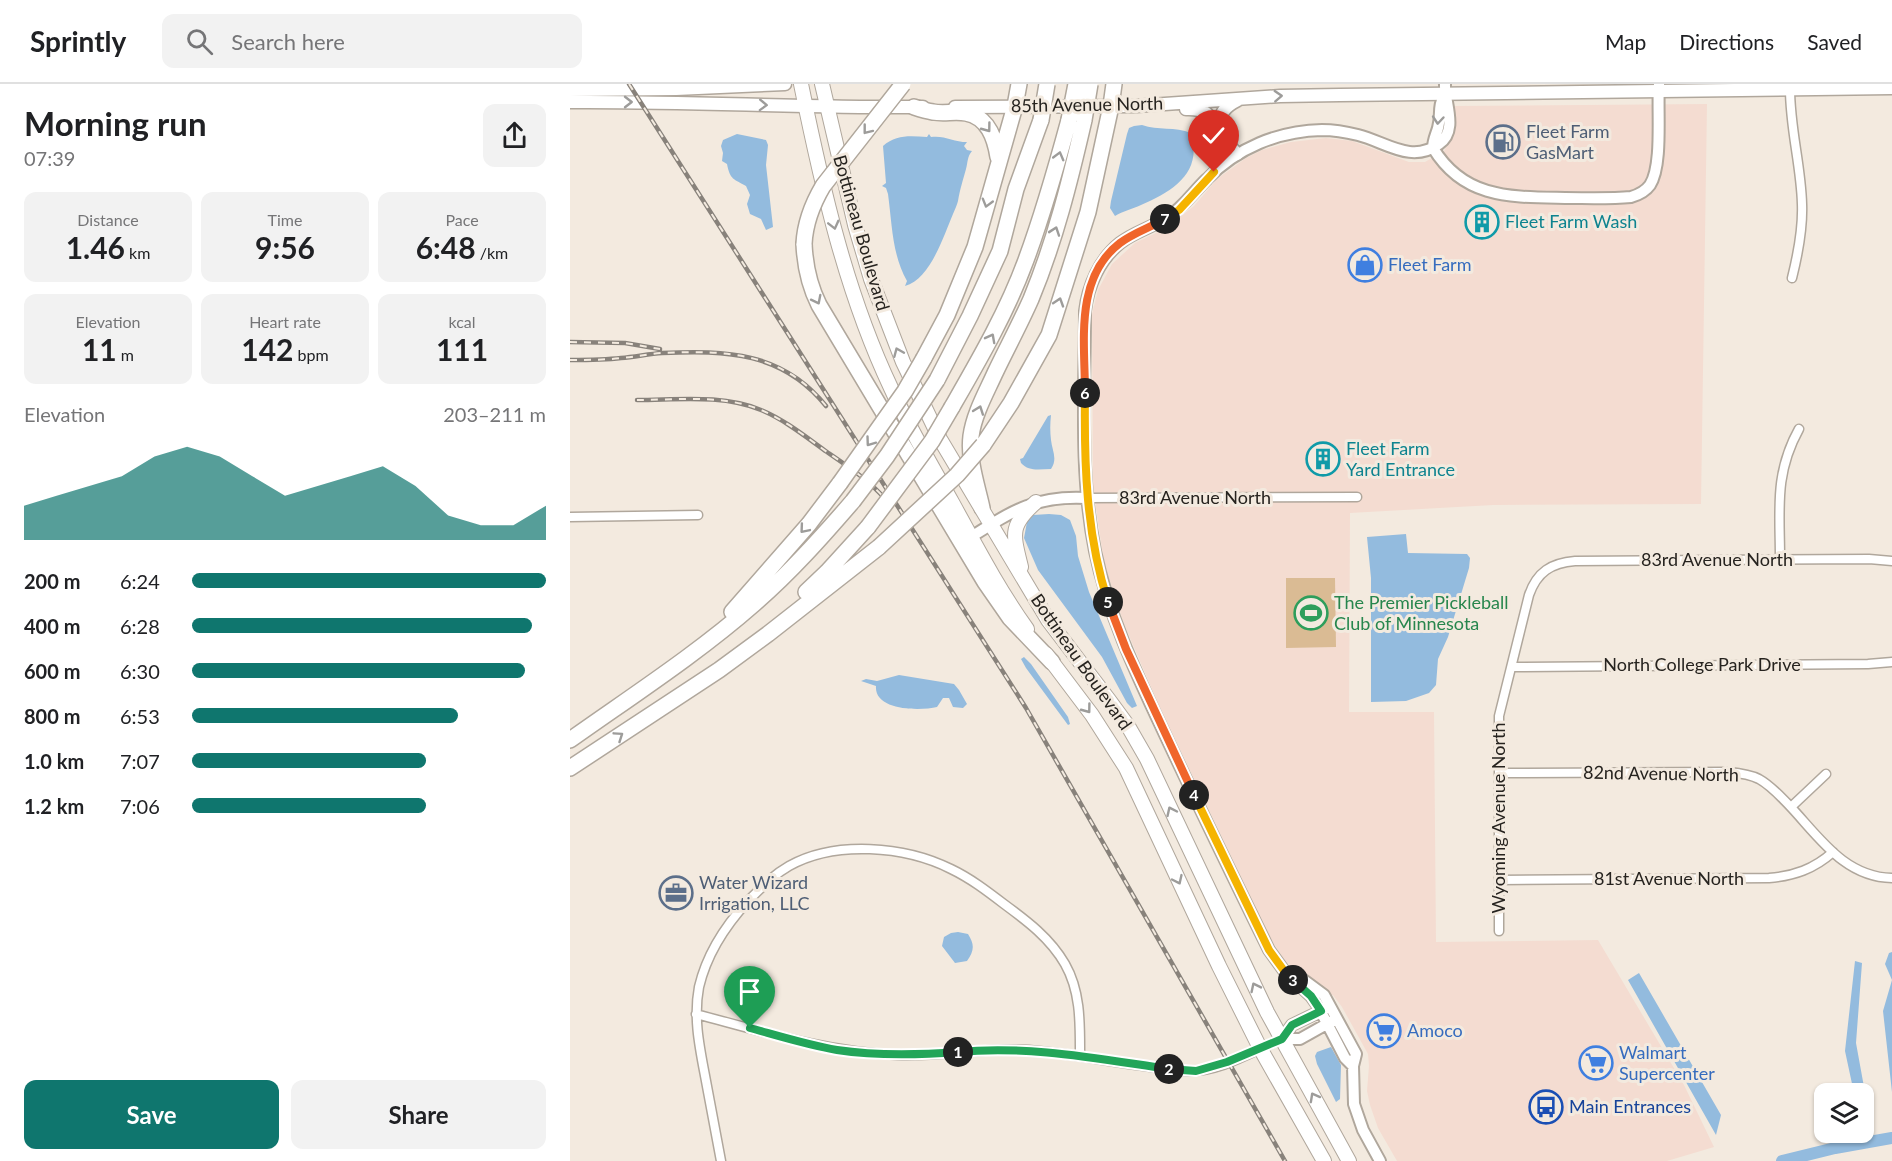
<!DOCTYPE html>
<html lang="en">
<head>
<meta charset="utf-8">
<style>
  :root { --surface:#fff; --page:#f2f2f2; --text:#202124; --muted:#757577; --line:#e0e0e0; --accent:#0f766e }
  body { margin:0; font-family:Lato,sans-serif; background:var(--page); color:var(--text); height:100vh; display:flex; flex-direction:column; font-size:22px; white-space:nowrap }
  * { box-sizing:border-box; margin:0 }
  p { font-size:20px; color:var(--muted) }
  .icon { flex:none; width:33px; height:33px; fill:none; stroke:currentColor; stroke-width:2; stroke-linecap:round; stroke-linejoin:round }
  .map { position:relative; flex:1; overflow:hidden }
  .side { display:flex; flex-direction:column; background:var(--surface); width:570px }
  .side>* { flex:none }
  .fabs { position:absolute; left:1244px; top:999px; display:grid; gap:12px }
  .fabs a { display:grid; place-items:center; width:60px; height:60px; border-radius:12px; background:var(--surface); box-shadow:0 2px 4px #0004; font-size:30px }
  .pin { position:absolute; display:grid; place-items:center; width:51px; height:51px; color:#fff; margin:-62px -26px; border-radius:50% 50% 50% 0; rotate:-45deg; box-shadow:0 0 6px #0007 }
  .pin .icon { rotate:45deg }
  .km { position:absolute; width:30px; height:30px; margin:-15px; border-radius:50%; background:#222; color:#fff; font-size:16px; line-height:30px; text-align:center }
  .round { display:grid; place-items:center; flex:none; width:63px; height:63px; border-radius:12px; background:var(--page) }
  .head { display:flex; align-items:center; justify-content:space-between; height:102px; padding:0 24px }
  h1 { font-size:33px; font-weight:700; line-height:45px }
  .figures { display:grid; grid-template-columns:repeat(3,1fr); gap:9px; height:102px; padding:6px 24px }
  .figures div { display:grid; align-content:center; border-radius:12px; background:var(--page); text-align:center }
  .figures b { font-size:30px; font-weight:700 }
  .figures small { font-size:16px; font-weight:400 }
  .figures p { font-size:16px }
  .chart { height:168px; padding:12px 24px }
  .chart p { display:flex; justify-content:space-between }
  .chart svg { width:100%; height:108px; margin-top:6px; fill:var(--accent); opacity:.7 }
  .button { display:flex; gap:12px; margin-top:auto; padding:12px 24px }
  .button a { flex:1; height:69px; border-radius:12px; background:var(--accent); color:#fff; font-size:24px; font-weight:700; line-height:69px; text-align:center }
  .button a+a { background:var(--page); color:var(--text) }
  ul { padding:0 24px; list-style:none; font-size:20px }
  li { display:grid; grid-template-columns:96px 72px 1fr; align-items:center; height:45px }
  li i { height:15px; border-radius:8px; background:var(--accent) }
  header { display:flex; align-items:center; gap:36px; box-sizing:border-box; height:84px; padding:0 30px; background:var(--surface); border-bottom:2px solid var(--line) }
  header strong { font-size:28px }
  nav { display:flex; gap:33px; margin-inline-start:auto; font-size:21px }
  .search { width:420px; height:54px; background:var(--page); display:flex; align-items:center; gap:15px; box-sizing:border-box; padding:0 21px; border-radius:12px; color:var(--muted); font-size:22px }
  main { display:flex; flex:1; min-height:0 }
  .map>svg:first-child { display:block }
</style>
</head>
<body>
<header>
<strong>Sprintly</strong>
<div class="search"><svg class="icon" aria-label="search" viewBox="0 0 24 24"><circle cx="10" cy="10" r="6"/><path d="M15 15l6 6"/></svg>Search here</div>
<nav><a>Map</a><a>Directions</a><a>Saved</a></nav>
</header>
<main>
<section class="side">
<div class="head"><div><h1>Morning run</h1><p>07:39</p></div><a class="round"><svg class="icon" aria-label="share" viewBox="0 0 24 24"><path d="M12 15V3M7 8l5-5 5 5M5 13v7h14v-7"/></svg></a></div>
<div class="figures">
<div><p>Distance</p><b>1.46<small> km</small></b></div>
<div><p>Time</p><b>9:56</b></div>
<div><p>Pace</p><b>6:48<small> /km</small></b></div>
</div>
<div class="figures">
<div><p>Elevation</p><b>11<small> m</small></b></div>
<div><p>Heart rate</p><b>142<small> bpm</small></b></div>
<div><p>kcal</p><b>111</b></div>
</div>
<div class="chart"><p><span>Elevation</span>203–211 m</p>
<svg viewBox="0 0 160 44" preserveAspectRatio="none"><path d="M0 44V30L10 26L20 22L30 18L40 10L50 6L60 10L70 18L80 26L90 22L100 18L110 14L120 22L130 34L140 38L150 38L160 30V44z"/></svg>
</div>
<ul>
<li><b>200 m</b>6:24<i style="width:100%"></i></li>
<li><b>400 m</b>6:28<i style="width:96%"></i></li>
<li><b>600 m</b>6:30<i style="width:94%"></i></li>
<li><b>800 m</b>6:53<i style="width:75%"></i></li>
<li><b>1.0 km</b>7:07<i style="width:66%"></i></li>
<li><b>1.2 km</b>7:06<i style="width:66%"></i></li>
</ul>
<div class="button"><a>Save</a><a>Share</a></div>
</section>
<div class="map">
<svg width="1322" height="1077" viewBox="0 0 1322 1077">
  <rect width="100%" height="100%" fill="#f3eadf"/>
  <path fill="#f4dcd1" d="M1137 20 1131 420 923 421 780 429 779 628H864L866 858 1028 856 1114 1001 1144 1063 1097 1077H827L808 1044 800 1021 797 1007 799 982 798 970 772 923 763 911H758L715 877 700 854 590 624 554 540 534 479 523 403 522 230 528 206 542 180 565 159 596 144 624 122 647 95 676 74 692 66 721 58 756 54 782 57 839 78H855L874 67 881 54 884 39V22Z"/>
  <path fill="#dabb94" d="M716 494H765L766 563 716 564Z"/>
  <path fill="#93bbde" d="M572 41C588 47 605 42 621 49 633 89 603 107 571 121 562 125 553 127 545 132L540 124 541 117 557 50 559 44 564 42Z
    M167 50 196 56 198 61 196 81 203 143 196 146 191 135 180 130 177 120 180 111 176 102C164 95 160 96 157 80L152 77 153 69 151 62 153 56Z
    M359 50 361 53C374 51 384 58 397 58L394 62 397 66 402 67C397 73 398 78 396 85 393 96 390 105 388 117 387 121 385 125 383 130 374 151 360 196 335 202L337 197C322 171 322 139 318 110L316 104 312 102 316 99 313 62C326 50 341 52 357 53Z
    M481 331C480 340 480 348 481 356 482 366 488 375 481 385 470 385 459 388 451 379L450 375 453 374 478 332Z
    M479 430 491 431 500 436 506 452 508 472 519 508 567 622 562 624 557 619 532 573 468 486 454 454 457 438 463 431Z
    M836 450 838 469 897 470 900 474 899 484 878 553 868 575 866 601 859 609 836 617 801 618V494L797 453Z
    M454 573 461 580 498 633 500 640 498 641 456 584 451 575Z
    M329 591 384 600 389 606 397 620 393 624 383 623 379 614H373L367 623C350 627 304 627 306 602L291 597 296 595 307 597Z
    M388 848 398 850C405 861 404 867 397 877L385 879 372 862 374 853 381 849Z
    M1322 868V1008L1313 927 1322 896 1315 880 1319 869Z
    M1285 877 1292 879 1286 959 1298 1025 1293 1026V1010L1284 1009 1275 967Z
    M1069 889 1151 1031 1146 1051 1058 896Z
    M761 963 771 981 770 1015 766 1018 747 980 745 972 747 968Z"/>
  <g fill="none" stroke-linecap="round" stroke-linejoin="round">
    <path stroke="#93bbde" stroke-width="12" d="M1212 1077 1265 1064 1322 1054"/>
    <defs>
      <path id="minor" d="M1220 0C1219 41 1231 80 1232 120 1233 145 1228 170 1222 194
        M517 414 787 413
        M0 433 128 431
        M1210 475C1210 426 1204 390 1229 345
        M942 583 1298 580 1322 578
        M929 689 1158 688C1168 689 1179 690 1189 695 1200 701 1209 711 1217 719 1248 751 1273 793 1322 794
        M1221 723 1256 690
        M929 796 1199 794C1224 792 1244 785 1263 768
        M929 847V632L959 511C967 488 981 479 1005 477L1299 475 1322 477
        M126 930C194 948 257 968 327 971 371 973 415 963 459 966 513 971 565 983 618 987 650 988 683 967 712 955
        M151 1077C146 1050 141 1024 136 997 130 965 123 935 129 903 137 869 155 842 178 817 191 804 203 791 219 782 265 756 335 762 381 785 400 794 417 807 434 820 457 837 480 854 495 880 511 908 510 940 510 972"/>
      <path id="tertiary" d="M863 64C894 115 941 113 995 114 1017 114 1039 115 1061 113 1068 111 1075 108 1080 101 1093 81 1087 26 1089 0
        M863 64C863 56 866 51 868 44 872 30 867 24 875 9
        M401 453C442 427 466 411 517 414
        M723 888 754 911 786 970 783 982 784 1020 793 1046 810 1077
        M712 955H730L764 936
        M712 955 722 941 755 925
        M783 982 775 974 748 922 741 912 715 888 699 866C665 797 631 727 598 657 569 595 539 534 525 467 509 388 515 307 515 227 518 202 529 176 550 159 564 148 583 143 598 133 614 123 623 108 637 95 667 64 708 47 752 46 763 46 776 48 788 51 816 58 841 80 869 60 889 46 874 18 875 0"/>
      <path id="secondary" d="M0 6 106 5 215 0
        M0 18C118 17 235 24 353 23
        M385 23 566 22 710 12 770 11 1322 4
        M616 25C640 24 640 34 651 51 655 58 662 64 667 70
        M651 46C648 30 654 23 668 16"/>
      <path id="trunk" d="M231 0C252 103 276 209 321 304 339 344 362 382 383 420 406 462 429 506 457 545
        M252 0 285 141 301 195 333 278 370 355 478 536 539 616 558 642 577 675 697 928 779 1077
        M451 483C443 450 439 442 466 418
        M476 570 522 631 556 684 649 882 690 964 754 1077"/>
      <path id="motorway" d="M344 23C350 25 356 27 363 28 374 30 385 27 396 29 418 33 425 54 428 73
        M234 160C235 182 239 201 249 221L415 498 440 534 482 578
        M354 274 377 231 405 163 445 22 449 0
        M367 296 400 232 430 167 446 105 471 36
        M382 323C409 276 437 228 456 176 473 130 486 84 499 36
        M413 361 441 319 479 251 518 128 541 22 544 0
        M412 424C407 401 398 376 401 352 404 330 416 309 425 289 437 264 450 240 461 215 485 157 500 97 514 36
        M236 508 257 488 298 443
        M162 528 239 440 270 399
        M0 656C62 612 127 570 184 520 220 489 252 453 283 417
        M0 684 149 586 198 550 309 463"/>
    </defs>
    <use href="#minor" stroke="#b0a79c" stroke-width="11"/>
    <use href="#tertiary" stroke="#b0a79c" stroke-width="14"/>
    <use href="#secondary" stroke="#b0a79c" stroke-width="15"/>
    <use href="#trunk" stroke="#b0a79c" stroke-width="16"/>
    <use href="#motorway" stroke="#b0a79c" stroke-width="18"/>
    <use href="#minor" stroke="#fff" stroke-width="8"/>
    <use href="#tertiary" stroke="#fff" stroke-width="10"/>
    <use href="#secondary" stroke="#fff" stroke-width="12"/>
    <use href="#trunk" stroke="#fff" stroke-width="14"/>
    <use href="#motorway" stroke="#fff" stroke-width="15"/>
    <defs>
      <path id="rail" d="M59 0 456 624 715 1077
        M0 258 55 259 90 265
        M0 276C17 276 34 276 51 274 65 273 78 270 92 269 156 266 213 268 256 322
        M67 316C107 316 152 310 191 326 215 336 236 353 257 368 279 383 300 397 317 417"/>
    </defs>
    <use href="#rail" stroke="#88827b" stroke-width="4.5"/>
    <use href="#rail" stroke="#f3eadf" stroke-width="2" stroke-dasharray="7" stroke-linecap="butt"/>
    <defs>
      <path id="motorway-bridge" d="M471 36 477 0
        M499 36 506 0
        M514 36 520 0
        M234 160C235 139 243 119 253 102L333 0
        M270 399 335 307 354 274
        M283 417 317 372 367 296
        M298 443 362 357 382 323
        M309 463 387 391 413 361"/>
    </defs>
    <use href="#motorway-bridge" stroke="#b0a79c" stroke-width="18" stroke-linecap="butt"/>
    <use href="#motorway-bridge" stroke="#fff" stroke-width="15"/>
  </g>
  <defs><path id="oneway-chevron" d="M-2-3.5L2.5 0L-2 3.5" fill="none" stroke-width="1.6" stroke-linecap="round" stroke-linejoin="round" transform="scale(1.5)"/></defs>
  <g stroke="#9d9c9a">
    <use href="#oneway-chevron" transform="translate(708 12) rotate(-3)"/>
    <use href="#oneway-chevron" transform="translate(58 18)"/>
    <use href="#oneway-chevron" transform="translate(193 21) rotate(2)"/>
    <use href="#oneway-chevron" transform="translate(868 36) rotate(95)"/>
    <use href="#oneway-chevron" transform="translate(417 44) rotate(53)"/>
    <use href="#oneway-chevron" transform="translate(297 46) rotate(128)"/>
    <use href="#oneway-chevron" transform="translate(489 72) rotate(-75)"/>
    <use href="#oneway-chevron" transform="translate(417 119) rotate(106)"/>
    <use href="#oneway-chevron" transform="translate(264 141) rotate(76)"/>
    <use href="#oneway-chevron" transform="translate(485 147) rotate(-71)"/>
    <use href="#oneway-chevron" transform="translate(247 216) rotate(63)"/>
    <use href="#oneway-chevron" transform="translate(489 218) rotate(-72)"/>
    <use href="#oneway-chevron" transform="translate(421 254) rotate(-62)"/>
    <use href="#oneway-chevron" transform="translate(328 268) rotate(-113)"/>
    <use href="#oneway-chevron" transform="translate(409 326) rotate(-70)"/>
    <use href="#oneway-chevron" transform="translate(300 358) rotate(126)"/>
    <use href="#oneway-chevron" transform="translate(234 445) rotate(130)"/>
    <use href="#oneway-chevron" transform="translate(517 625) rotate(53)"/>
    <use href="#oneway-chevron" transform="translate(49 652) rotate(-34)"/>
    <use href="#oneway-chevron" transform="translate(601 727) rotate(-115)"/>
    <use href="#oneway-chevron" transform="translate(608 796) rotate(65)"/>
    <use href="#oneway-chevron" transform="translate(685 903) rotate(-116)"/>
    <use href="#oneway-chevron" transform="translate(744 1013) rotate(-119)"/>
  </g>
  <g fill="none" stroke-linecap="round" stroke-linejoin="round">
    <defs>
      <path id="split-1" d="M180 944C209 952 238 961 267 966 307 972 348 971 388 968"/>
      <path id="split-2" d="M388 968C459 961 529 975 599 985"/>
      <path id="split-3" d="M599 985 626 987 657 978 712 955 722 941 751 927 741 912 723 896"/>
      <path id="split-4" d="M624 711 699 866 715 888 723 896"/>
      <path id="split-5" d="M538 518 556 565 624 711"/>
      <path id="split-6" d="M515 309C514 379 516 450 538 518"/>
      <path id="split-7" d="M515 309C515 259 504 194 550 159 563 149 581 143 595 135"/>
      <path id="split-8" d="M595 135 609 126 644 88"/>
    </defs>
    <use href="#split-1" stroke="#fff" stroke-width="12"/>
    <use href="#split-2" stroke="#fff" stroke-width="12"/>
    <use href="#split-3" stroke="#fff" stroke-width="12"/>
    <use href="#split-4" stroke="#fff" stroke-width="12"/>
    <use href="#split-5" stroke="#fff" stroke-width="12"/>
    <use href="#split-6" stroke="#fff" stroke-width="12"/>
    <use href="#split-7" stroke="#fff" stroke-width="12"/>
    <use href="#split-8" stroke="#fff" stroke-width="12"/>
    <use href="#split-1" stroke="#22a559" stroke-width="8"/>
    <use href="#split-2" stroke="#22a559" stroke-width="8"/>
    <use href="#split-3" stroke="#22a559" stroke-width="8"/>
    <use href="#split-4" stroke="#f5b400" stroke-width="8"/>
    <use href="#split-5" stroke="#f0652b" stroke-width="8"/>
    <use href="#split-6" stroke="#f5b400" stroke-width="8"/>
    <use href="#split-7" stroke="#f0652b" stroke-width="8"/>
    <use href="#split-8" stroke="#f5b400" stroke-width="8"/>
  </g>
  <defs>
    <symbol id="fuel-ring" viewBox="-11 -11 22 22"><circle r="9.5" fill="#f3eadf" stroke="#5c6f8a" stroke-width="1.5"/><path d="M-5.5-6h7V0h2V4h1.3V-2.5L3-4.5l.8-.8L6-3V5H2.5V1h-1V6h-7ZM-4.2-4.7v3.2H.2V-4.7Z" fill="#5c6f8a"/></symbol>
    <symbol id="building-ring" viewBox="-11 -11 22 22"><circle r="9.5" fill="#f3eadf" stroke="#0f9aa8" stroke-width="1.5"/><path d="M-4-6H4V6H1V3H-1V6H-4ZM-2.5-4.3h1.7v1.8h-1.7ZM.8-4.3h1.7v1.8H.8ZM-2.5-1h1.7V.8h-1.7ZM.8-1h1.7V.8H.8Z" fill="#0f9aa8"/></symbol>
    <symbol id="shop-ring" viewBox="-11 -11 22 22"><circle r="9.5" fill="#f3eadf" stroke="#3f7fe0" stroke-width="1.5"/><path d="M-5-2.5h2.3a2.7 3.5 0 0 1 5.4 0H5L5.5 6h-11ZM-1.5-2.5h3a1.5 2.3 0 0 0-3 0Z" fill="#3f7fe0"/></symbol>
    <symbol id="stadium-ring" viewBox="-11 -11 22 22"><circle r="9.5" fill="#f3eadf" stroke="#2e9e5b" stroke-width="1.5"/><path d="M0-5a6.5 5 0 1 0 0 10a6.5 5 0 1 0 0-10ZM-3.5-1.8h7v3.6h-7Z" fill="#2e9e5b"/></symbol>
    <symbol id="office-ring" viewBox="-11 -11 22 22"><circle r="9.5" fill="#f3eadf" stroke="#5c6f8a" stroke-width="1.5"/><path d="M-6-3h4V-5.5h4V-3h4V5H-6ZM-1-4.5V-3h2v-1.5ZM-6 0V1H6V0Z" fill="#5c6f8a"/></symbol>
    <symbol id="supermarket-ring" viewBox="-11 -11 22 22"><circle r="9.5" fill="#f3eadf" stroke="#3f7fe0" stroke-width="1.5"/><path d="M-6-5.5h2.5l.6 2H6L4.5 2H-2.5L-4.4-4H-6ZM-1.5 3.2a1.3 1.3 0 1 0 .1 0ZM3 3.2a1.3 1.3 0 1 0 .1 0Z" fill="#3f7fe0"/></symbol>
    <symbol id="bus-ring" viewBox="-11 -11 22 22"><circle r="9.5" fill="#f3eadf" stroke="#1a4fb4" stroke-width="1.5"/><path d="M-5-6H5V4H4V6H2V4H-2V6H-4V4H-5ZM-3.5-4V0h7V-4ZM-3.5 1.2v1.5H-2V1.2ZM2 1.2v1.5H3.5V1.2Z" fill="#1a4fb4"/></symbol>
  </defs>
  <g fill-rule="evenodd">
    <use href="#fuel-ring" x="914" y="39" width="38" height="38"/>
    <use href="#building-ring" x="893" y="119" width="38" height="38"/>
    <use href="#shop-ring" x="776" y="162" width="38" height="38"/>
    <use href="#building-ring" x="734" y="356" width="38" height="38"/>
    <use href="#stadium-ring" x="722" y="510" width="38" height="38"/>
    <use href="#office-ring" x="87" y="790" width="38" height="38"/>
    <use href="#supermarket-ring" x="795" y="928" width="38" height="38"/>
    <use href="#supermarket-ring" x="1007" y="960" width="38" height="38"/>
    <use href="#bus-ring" x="957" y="1004" width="38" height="38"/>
  </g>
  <g text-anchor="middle" stroke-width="6" stroke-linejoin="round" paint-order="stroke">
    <g font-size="18" fill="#26231f" stroke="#f3eadf">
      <text transform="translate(517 21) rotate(-1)" y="6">85th Avenue North</text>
      <text transform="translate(291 149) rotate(74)" y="6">Bottineau Boulevard</text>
      <text x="625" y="420">83rd Avenue North</text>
      <text x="1147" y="482">83rd Avenue North</text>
      <text transform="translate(511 578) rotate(55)" y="6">Bottineau Boulevard</text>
      <text x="1132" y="587">North College Park Drive</text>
      <text transform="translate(1091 690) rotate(1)" y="6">82nd Avenue North</text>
      <text transform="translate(929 734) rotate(-90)" y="6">Wyoming Avenue North</text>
      <text x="1099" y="801">81st Avenue North</text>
    </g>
    <g font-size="18" fill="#4e5e75" stroke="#f3eadf" text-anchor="start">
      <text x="956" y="54">Fleet Farm<tspan x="956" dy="21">GasMart</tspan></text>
      <text x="129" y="805">Water Wizard<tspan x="129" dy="21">Irrigation, LLC</tspan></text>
    </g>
    <g font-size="18" fill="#0d838f" stroke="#f3eadf" text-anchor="start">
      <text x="935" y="144">Fleet Farm Wash</text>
      <text x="776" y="371">Fleet Farm<tspan x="776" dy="21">Yard Entrance</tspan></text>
    </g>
    <g font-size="18" fill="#366cbe" stroke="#f3eadf" text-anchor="start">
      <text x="818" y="187">Fleet Farm</text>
      <text x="837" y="953">Amoco</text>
      <text x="1049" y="975">Walmart<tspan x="1049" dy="21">Supercenter</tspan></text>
    </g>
    <g font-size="18" fill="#27864d" stroke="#f3eadf" text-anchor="start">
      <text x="764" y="525">The Premier Pickleball<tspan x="764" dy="21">Club of Minnesota</tspan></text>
    </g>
    <g font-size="18" fill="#164399" stroke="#f3eadf" text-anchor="start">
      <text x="999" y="1029">Main Entrances</text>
    </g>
  </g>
</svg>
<div class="fabs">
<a><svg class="icon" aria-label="layers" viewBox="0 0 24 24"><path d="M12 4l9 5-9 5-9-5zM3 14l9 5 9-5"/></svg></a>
</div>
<div class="pin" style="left:180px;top:944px;background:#1e9e55"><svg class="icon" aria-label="arrive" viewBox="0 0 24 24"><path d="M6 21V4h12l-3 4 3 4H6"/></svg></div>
<div class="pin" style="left:644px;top:88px;background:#d93025"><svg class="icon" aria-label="check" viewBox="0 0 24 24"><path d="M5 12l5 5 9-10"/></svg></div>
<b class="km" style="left:388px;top:968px">1</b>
<b class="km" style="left:599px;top:985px">2</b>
<b class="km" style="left:723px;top:896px">3</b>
<b class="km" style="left:624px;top:711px">4</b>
<b class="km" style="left:538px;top:518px">5</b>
<b class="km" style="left:515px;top:309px">6</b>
<b class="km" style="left:595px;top:135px">7</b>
</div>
</main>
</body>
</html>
